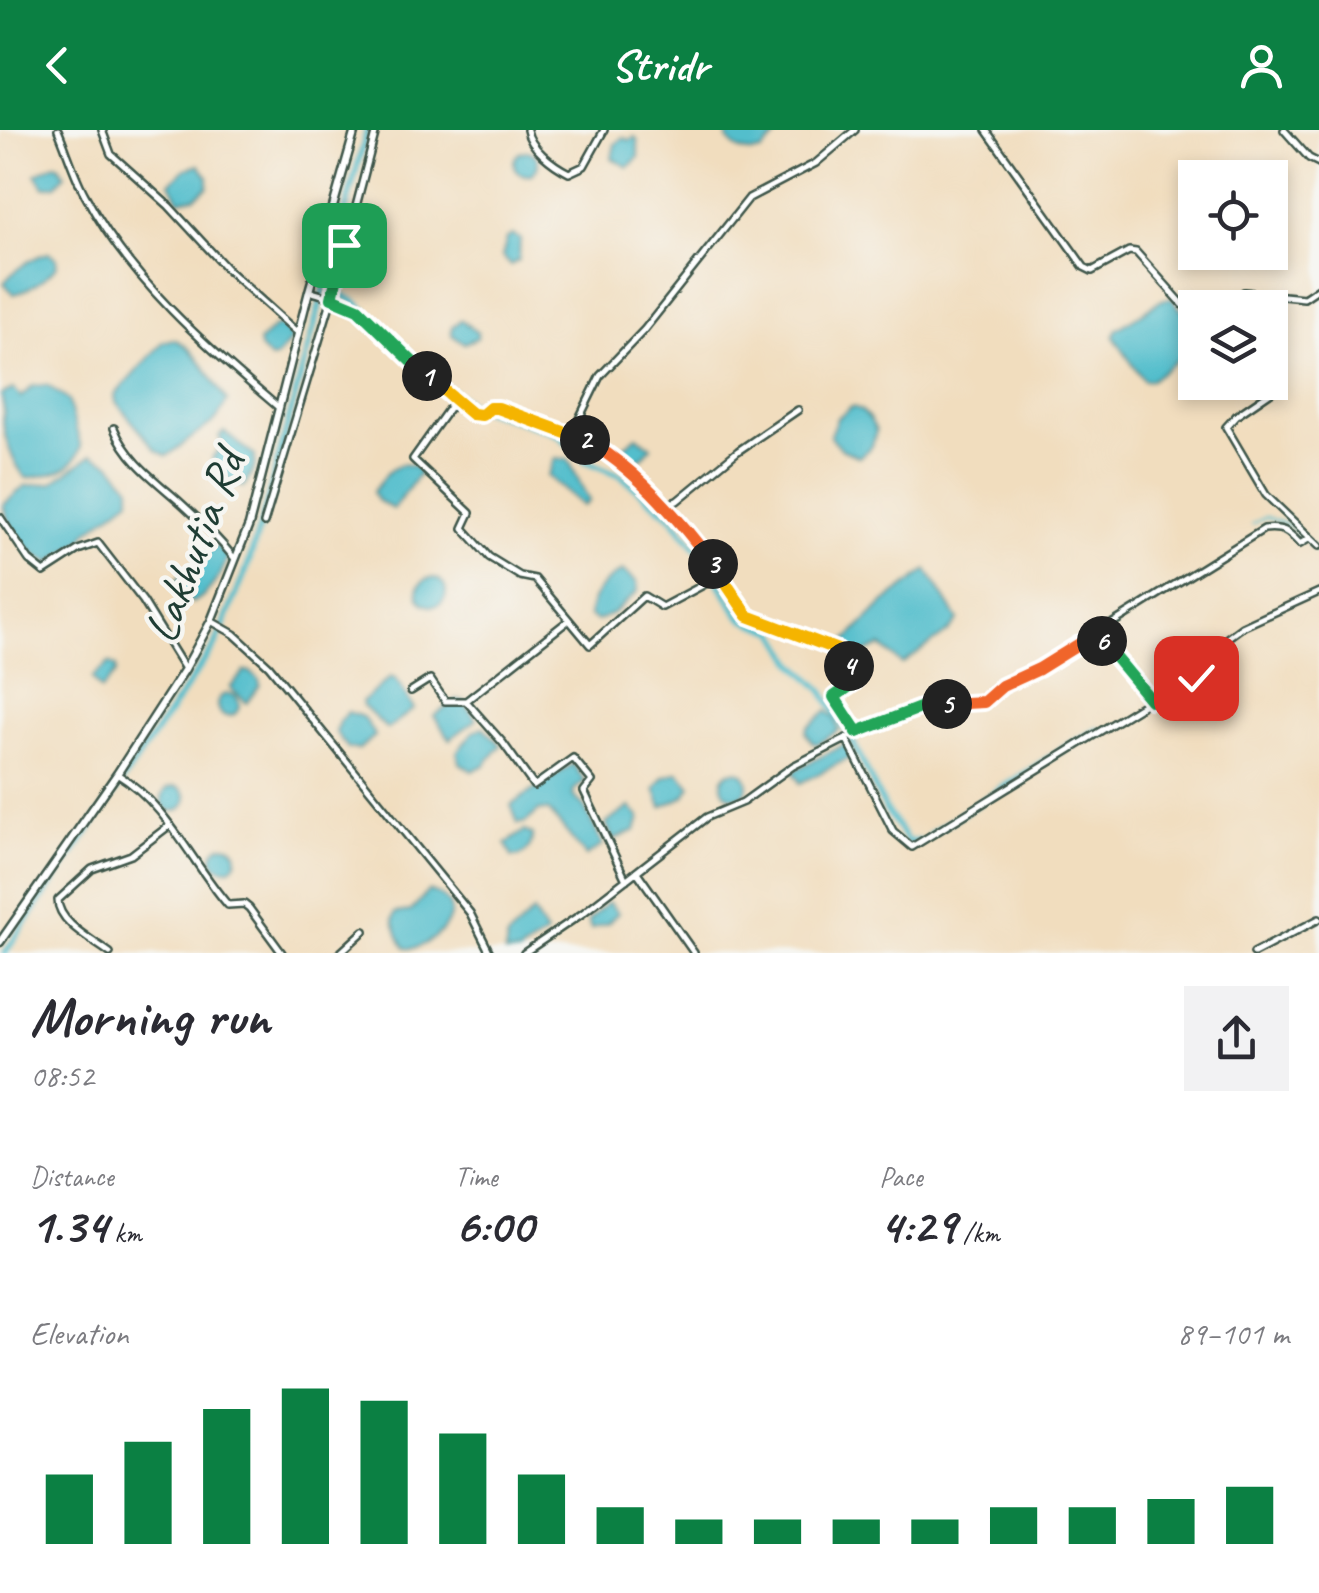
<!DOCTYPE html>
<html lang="en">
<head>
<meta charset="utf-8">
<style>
  :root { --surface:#fff; --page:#f2f2f3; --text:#2b2b33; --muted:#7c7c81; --accent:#0b8043 }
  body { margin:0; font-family:Caveat,sans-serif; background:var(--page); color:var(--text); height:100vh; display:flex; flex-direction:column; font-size:38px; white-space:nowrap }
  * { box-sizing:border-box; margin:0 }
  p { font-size:32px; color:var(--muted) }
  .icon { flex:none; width:55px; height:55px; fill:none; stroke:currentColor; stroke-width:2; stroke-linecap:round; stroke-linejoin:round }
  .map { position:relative; height:823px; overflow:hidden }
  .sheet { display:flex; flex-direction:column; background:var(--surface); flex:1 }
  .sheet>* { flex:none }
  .controls { position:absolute; left:1178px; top:30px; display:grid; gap:20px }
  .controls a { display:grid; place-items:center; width:110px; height:110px; border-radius:0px; background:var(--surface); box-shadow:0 5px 15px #0003; font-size:50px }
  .pin { position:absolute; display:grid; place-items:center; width:85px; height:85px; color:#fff; margin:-42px; border-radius:20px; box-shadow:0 5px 15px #0006 }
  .km { position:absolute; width:50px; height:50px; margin:-25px; border-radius:50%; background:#222; color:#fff; font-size:28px; line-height:50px; text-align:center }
  .round { display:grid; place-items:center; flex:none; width:105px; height:105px; border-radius:0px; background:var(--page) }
  .head { display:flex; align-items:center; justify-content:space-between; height:170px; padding:0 30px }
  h1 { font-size:55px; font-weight:800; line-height:75px }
  .figures { display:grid; grid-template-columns:repeat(3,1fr); gap:15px; height:170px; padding:10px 30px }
  .figures div { display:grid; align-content:center }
  .figures b { font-size:50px; font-weight:800 }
  .figures small { font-size:28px; font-weight:400 }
  .figures p { font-size:28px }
  .chart { height:280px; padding:20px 30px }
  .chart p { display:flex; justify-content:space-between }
  .chart svg { width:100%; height:180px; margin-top:10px; stroke:var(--accent); stroke-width:6 }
  header { display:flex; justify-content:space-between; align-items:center; height:130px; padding:0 30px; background:var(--accent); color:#fff; font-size:45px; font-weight:800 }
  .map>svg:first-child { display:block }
</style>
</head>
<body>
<header><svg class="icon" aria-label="back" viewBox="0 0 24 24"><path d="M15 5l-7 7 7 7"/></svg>Stridr<svg class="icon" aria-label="person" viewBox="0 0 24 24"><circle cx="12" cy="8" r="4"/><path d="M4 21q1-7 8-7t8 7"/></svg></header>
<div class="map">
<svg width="1319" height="823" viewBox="0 0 1319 823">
  <rect width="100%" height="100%" fill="#f6f6f2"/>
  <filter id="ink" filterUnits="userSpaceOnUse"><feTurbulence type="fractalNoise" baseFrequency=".01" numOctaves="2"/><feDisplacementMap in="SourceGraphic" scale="20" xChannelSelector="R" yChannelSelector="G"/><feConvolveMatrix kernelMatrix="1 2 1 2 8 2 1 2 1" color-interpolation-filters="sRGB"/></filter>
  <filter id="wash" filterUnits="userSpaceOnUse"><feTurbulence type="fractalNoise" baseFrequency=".0048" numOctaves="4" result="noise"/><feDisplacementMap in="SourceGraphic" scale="40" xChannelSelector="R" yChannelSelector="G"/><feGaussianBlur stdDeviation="2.25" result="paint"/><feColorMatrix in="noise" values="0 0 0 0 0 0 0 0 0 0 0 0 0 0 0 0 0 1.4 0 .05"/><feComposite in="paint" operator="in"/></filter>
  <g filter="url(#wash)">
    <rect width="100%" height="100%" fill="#f1ddbe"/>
    <path fill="#52becc" stroke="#387e80" stroke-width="2.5" d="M729 0H782V1L762 21C747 24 737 22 727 9Z
      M623 7 629 10 635 7 638 11V28L628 37 612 28 615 14Z
      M514 33a12 12 0 1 1 24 0a12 12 0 1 1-24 0Z
      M55 34 59 35 65 45 56 55 44 57 36 44Z
      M199 35 208 47V57L195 67 179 70 170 53 185 39Z
      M513 105 520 109 519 130 511 135 502 127 507 108Z
      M49 123 56 128 57 136C45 149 32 160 14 164L4 153C14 140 33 126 49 123Z
      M1171 168 1195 195V216L1151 250 1144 251 1114 207 1116 200 1162 170Z
      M461 190 478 203 477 208 464 213 452 205V197Z
      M275 196H281L292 209 276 228 270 229 260 218 259 212Z
      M173 209C195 215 213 252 227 271L217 289 167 326 156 320 116 272 115 265 163 212Z
      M47 255 68 270 81 317C72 344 49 345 26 348 12 332 0 301 4 280L1 264 14 259 21 267 33 256Z
      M851 277C864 278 871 289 876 301L872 316 859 327 841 319 830 305 837 288Z
      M224 302 255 326 254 338 244 357 234 354 213 333V326L224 316 219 306Z
      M637 306 651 317 642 328 624 331 619 320Z
      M92 325 110 333 130 356V369L87 402 82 411 50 433C29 424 8 398 3 375L25 356 52 353Z
      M555 329H568L589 371 583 376 548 346Z
      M402 334 414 336 420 343 393 379 377 370 373 362 389 341Z
      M216 415 228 426C223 443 208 466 192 473L178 460 176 451Z
      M927 440 958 490 948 502 902 534 881 516 857 526 845 512 885 472Z
      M623 441 637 452 638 461 613 483 597 491 589 486C589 467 605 449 623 441Z
      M418 462a14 14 0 1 1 28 0a14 14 0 1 1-28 0Z
      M109 533 116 537V543L101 560 92 548Z
      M249 541 259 549 260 555 247 573 230 558 244 542Z
      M391 547 396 549 414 579 387 599 363 576 362 572Z
      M217 575a11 11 0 1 1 22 0a11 11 0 1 1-22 0Z
      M456 570 464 571 476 590 450 609 434 586Z
      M827 581 834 587 839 600 818 614 813 613 806 603 808 597Z
      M348 582 363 587 375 606 358 620 348 618 336 603 339 591Z
      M483 597 501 615 485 635 472 641 460 633 457 622 473 602Z
      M846 614 853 626 800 653 793 641Z
      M573 634 585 651 574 660 573 666 583 675 603 715 586 726 549 681 540 680 526 692 518 694 511 675Z
      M722 654a13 13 0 1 1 26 0a13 13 0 1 1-26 0Z
      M678 642 691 656 685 666 662 677 655 659 664 647Z
      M162 669a12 12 0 1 1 24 0a12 12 0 1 1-24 0Z
      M630 677 640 688 636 700 613 710 606 693Z
      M524 701 532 704C533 716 525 728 512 727L506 714Z
      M213 727a12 12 0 1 1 24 0a12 12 0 1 1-24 0Z
      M428 761C480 774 429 823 406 818 399 811 396 798 393 789L395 783 411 781Z
      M608 772 618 783 608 793 591 799 588 791Z
      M533 782 546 804 519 823H505L507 808Z"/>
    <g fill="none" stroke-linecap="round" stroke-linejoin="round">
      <path stroke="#52becc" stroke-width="2.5" d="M1252 394 1266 387 1290 396 1302 408
        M1308 414 1319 423"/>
      <path stroke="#52becc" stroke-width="6" d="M337 162 357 173 447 258 472 276 548 300 561 307 583 330 620 345 672 388 705 430 738 484 744 490 776 502 795 534 822 560 848 603
        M852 610 885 679 908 712 919 711
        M930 704 1069 615 1098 600
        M5 823 216 514 247 438 261 393 367 0"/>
    </g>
  </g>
  <g filter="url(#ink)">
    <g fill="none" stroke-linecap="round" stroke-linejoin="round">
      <defs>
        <path id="minor" d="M58 0C67 21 74 45 85 65 129 149 207 217 278 277
          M102 0 111 24 169 76 229 141 298 203
          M527 0C530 18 553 35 569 43L584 36 604 0
          M986 0 1084 137 1092 141 1129 121 1136 122 1195 188
          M1284 0 1309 28 1319 33
          M309 161C324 166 340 169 354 177 388 197 446 280 482 285L490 278H498L571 305 600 246 644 200 749 68 816 33 855 0
          M1227 178 1244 162 1304 168 1319 158
          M1270 252 1274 260 1236 286 1226 297 1266 365 1319 416
          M455 270 413 329 470 383 463 398 489 427 520 446 535 449 590 515 644 466 662 477 705 454
          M114 298C127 330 155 350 181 373 200 390 219 409 235 429
          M571 305 601 321 682 392 748 486 838 520 849 535 854 553 834 567 857 602
          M664 375 677 371 738 321 798 280
          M0 387 29 430 44 442 78 420 98 413 143 471 185 539
          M264 393 332 168 376 0
          M211 491 234 504 269 536 470 783 490 823
          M1097 503 1151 570
          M411 561 430 549 445 571H466L569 490
          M466 571 503 613 534 656 573 628 592 651 584 661 626 750
          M846 608 893 701 912 717 1151 570 1187 556 1223 511 1242 497 1319 462
          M117 644C167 674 191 732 228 775L244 774 249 778 282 823
          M637 742 694 823
          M110 823C93 810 58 793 58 770L92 739 131 725 170 695
          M340 823 364 801
          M524 823 583 783 707 687 743 672 793 636 883 590 925 576 984 571 1002 556 1039 539 1264 399C1283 397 1288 401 1300 414L1310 408
          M1254 823 1319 789"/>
        <path id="tertiary" d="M0 812 117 644 185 539 211 491 249 395 309 161 355 0"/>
      </defs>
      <use href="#minor" stroke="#3e5549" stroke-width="10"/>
      <use href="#tertiary" stroke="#3e5549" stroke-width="11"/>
      <use href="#minor" stroke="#fff" stroke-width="5"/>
      <use href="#tertiary" stroke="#fff" stroke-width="6"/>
    </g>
  </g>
  <g fill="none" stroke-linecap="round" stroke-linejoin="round" filter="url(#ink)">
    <defs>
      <path id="split-1" d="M344 115 332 168 358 179 427 246"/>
      <path id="split-2" d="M427 246 472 284 482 285 490 278H498L585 310"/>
      <path id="split-3" d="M585 310C634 336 680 390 713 434"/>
      <path id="split-4" d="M713 434 748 486 838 520 849 536"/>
      <path id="split-5" d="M849 536 854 553 834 567 857 602 925 576 947 574"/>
      <path id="split-6" d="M947 574 984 572 1002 556 1039 539 1097 503 1102 511"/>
      <path id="split-7" d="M1102 511 1151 570 1188 556 1196 548"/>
    </defs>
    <use href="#split-1" stroke="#fff" stroke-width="20"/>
    <use href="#split-2" stroke="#fff" stroke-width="20"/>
    <use href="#split-3" stroke="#fff" stroke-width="20"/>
    <use href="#split-4" stroke="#fff" stroke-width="20"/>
    <use href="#split-5" stroke="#fff" stroke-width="20"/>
    <use href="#split-6" stroke="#fff" stroke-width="20"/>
    <use href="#split-7" stroke="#fff" stroke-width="20"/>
    <use href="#split-1" stroke="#22a559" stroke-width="12"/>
    <use href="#split-2" stroke="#f5b400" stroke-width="12"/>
    <use href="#split-3" stroke="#f0652b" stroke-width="12"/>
    <use href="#split-4" stroke="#f5b400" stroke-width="12"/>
    <use href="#split-5" stroke="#22a559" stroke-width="12"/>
    <use href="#split-6" stroke="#f0652b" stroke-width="12"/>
    <use href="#split-7" stroke="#22a559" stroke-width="12"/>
  </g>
  <g text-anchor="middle" stroke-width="9" stroke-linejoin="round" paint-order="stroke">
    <g font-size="48" fill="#1f3d34" stroke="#f6f6f2">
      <text transform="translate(193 416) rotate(-69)" y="17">Lakhutia Rd</text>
    </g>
  </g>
</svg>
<div class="controls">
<a><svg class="icon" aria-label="locate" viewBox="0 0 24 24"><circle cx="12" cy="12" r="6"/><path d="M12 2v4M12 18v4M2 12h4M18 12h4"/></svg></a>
<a><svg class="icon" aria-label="layers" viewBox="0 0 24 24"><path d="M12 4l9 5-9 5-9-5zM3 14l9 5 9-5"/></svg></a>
</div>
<div class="pin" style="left:344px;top:115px;background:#1e9e55"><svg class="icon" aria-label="arrive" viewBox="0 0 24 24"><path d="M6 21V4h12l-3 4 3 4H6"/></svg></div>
<div class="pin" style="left:1196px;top:548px;background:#d93025"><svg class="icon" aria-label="check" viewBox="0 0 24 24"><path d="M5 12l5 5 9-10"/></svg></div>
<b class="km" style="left:427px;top:246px">1</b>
<b class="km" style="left:585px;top:310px">2</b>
<b class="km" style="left:713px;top:434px">3</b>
<b class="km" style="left:849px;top:536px">4</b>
<b class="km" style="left:947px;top:574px">5</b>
<b class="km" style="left:1102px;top:511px">6</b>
</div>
<section class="sheet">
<div class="head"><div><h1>Morning run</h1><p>08:52</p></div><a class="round"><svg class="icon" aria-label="share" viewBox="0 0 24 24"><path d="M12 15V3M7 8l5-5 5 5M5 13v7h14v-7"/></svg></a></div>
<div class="figures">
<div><p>Distance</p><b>1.34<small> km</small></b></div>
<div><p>Time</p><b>6:00</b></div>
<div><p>Pace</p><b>4:29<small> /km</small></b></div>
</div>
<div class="chart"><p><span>Elevation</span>89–101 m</p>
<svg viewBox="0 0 160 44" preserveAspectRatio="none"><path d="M5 44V27M15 44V19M25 44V11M35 44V6M45 44V9M55 44V17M65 44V27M75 44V35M85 44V38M95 44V38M105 44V38M115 44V38M125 44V35M135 44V35M145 44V33M155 44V30"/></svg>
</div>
</section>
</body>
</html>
